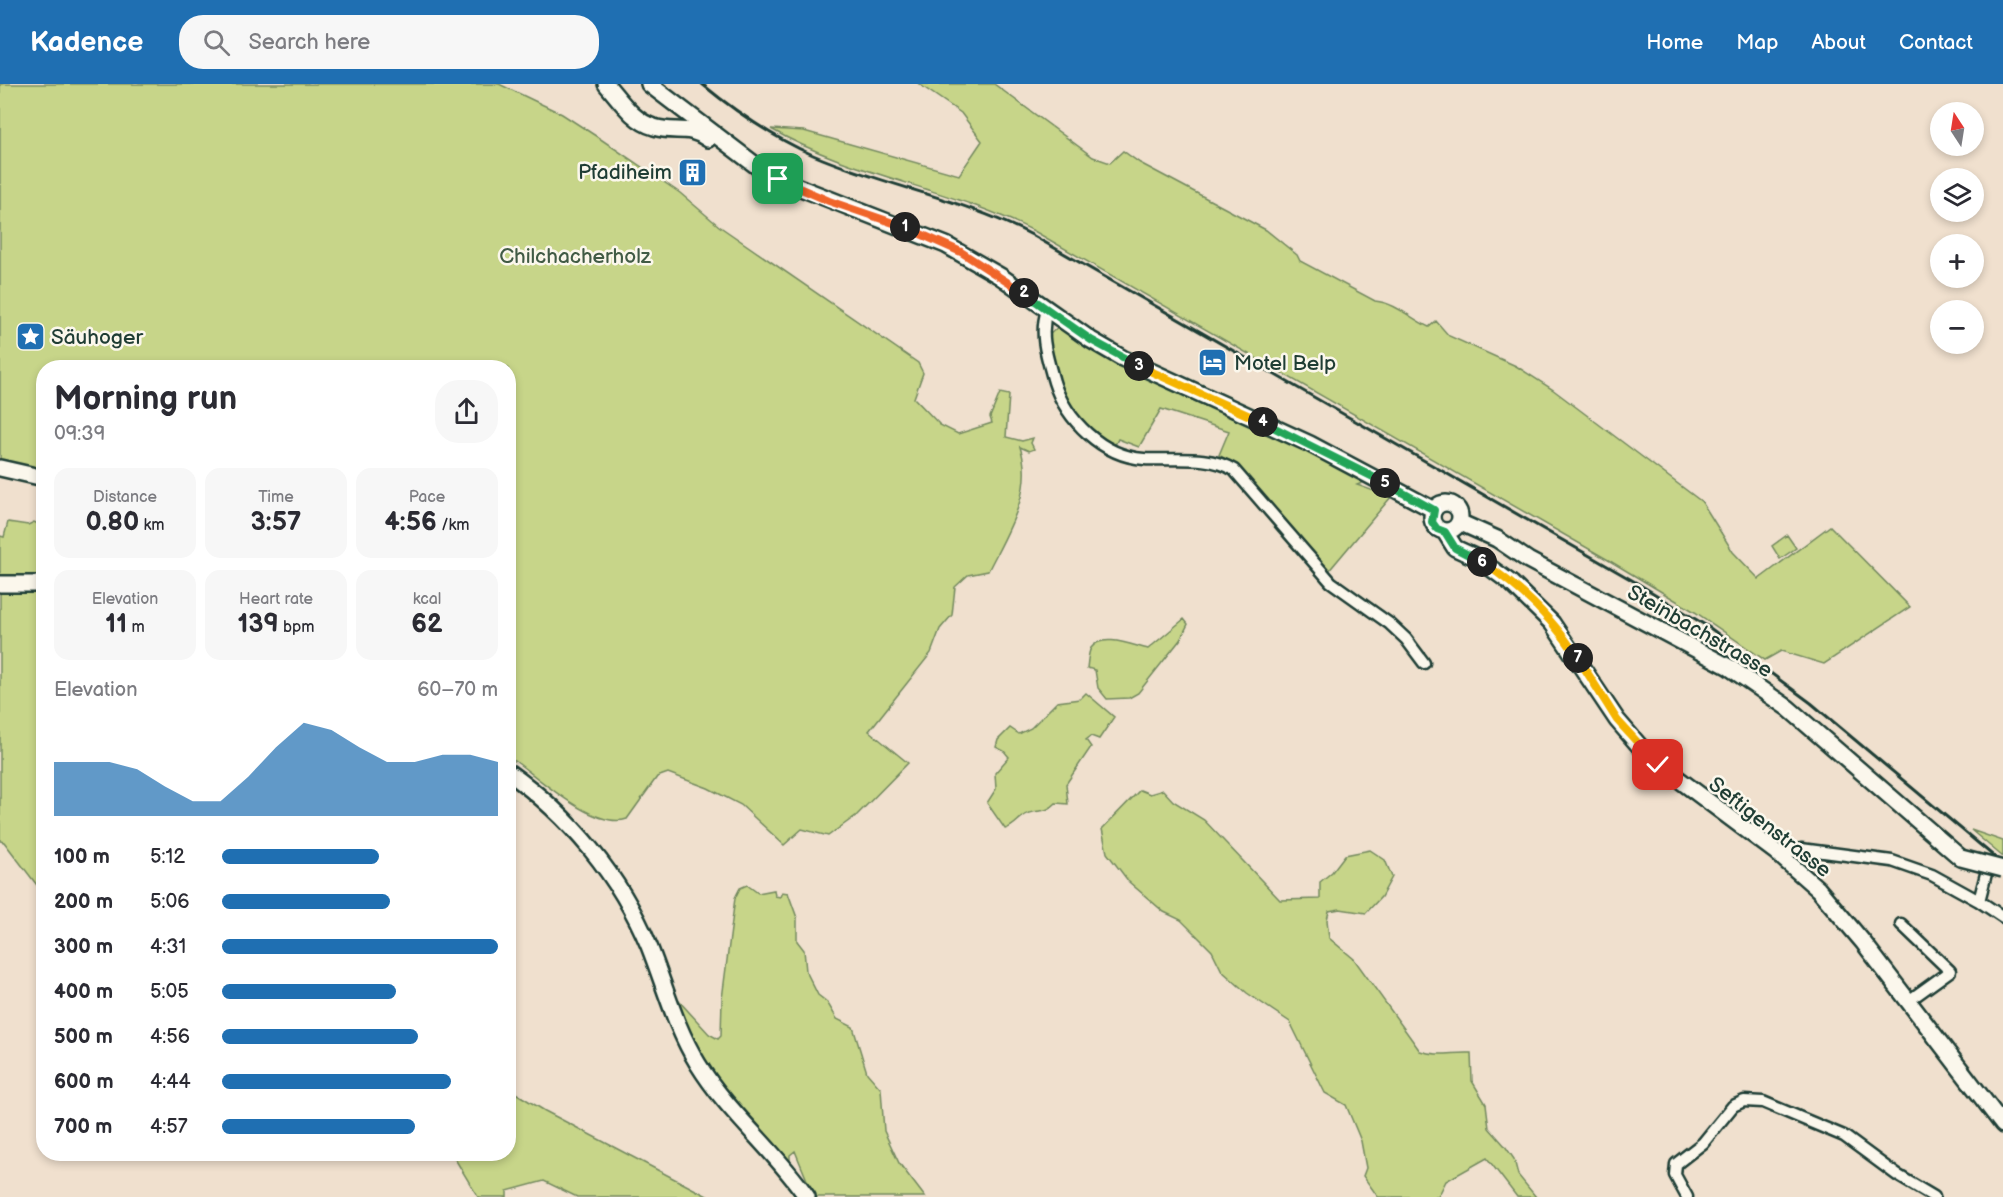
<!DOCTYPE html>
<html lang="en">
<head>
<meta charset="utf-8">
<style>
  :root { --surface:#fff; --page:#f7f7f7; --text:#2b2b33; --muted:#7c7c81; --accent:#1f6fb2 }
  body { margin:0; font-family:"Balsamiq Sans",sans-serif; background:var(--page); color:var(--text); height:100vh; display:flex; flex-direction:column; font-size:22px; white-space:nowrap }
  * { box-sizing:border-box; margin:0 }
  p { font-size:20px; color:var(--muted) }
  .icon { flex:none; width:33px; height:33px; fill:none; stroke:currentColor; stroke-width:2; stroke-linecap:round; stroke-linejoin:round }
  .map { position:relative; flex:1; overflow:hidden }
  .sheet { position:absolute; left:36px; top:276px; width:480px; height:801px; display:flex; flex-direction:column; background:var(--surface); border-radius:24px; box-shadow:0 3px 9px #0003 }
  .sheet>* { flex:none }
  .needle { width:39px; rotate:348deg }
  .buttons { position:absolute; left:1930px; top:18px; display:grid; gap:12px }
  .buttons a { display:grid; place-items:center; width:54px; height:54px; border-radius:50%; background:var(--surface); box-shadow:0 3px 9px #0003; font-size:30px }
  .pin { position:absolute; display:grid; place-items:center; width:51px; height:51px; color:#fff; margin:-26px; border-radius:12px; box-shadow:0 3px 9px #0006 }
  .km { position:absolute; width:30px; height:30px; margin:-15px; border-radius:50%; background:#222; color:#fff; font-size:16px; line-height:30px; text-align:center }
  .round { display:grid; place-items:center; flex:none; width:63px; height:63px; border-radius:24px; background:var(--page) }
  .summary { display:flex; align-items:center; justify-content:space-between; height:102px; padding:0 18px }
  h1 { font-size:33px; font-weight:700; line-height:45px }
  .metrics { display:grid; grid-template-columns:repeat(3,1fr); gap:9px; height:102px; padding:6px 18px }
  .metrics div { display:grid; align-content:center; border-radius:15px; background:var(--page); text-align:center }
  .metrics b { font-size:26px; font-weight:700 }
  .metrics small { font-size:16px; font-weight:400 }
  .metrics p { font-size:16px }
  .chart { height:168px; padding:12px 18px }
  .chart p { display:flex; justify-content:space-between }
  .chart svg { width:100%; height:108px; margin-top:6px; fill:var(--accent); opacity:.7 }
  ul { padding:0 18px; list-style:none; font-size:20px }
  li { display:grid; grid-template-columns:96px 72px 1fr; align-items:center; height:45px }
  li i { height:15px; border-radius:8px; background:var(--accent) }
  header { display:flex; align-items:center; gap:36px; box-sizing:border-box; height:84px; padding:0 30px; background:var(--accent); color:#fff }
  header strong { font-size:28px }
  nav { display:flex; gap:33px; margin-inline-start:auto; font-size:21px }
  .search { width:420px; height:54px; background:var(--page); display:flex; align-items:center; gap:15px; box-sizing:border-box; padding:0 21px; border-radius:24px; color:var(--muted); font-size:22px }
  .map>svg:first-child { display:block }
</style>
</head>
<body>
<header>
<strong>Kadence</strong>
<div class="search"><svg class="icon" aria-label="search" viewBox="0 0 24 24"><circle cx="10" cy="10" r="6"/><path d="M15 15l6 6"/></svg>Search here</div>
<nav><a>Home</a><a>Map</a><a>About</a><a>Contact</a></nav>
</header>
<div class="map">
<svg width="2003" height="1113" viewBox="0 0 2003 1113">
  <rect width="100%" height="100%" fill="#f0e0ce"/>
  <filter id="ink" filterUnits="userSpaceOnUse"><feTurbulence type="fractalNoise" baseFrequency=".0167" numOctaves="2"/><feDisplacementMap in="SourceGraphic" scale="12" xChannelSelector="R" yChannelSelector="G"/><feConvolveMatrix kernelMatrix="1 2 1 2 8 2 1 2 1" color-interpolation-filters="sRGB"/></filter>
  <g filter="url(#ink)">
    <path fill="#c7d589" stroke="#73895e" stroke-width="1.5" d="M0 0H499L562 30 602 56 680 109 719 142 918 279 923 289 914 314 940 341 958 350 992 339 990 333 1000 309 1009 311 1006 353 1022 357 1033 354 1031 359 1034 365 1029 367 1020 363C1035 406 1007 449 988 487L968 491 955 503 952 531 940 545 931 569 869 647 908 679 857 731 828 752 802 745 784 761 741 721 708 704 668 689 657 693 627 735C595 746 541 696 515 677L509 676 508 284H44L43 388 0 379Z
      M919 0H994L1093 73 1110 79 1123 67 1140 79 1266 146 1297 171 1300 177 1375 217C1396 219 1410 234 1429 243L1436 237 1449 252 1516 282 1552 305 1702 418 1733 468 1759 495 1830 442 1910 523 1824 580 1781 567 1765 576 1695 528 1610 477 1034 147C950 104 853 92 771 45L804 47 959 91 982 57 961 29Z
      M1058 243 1117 281 1288 357 1367 397 1357 401 1391 413 1327 489 1278 435 1239 384 1219 371 1229 347 1161 325 1139 363 1118 355 1114 363C1104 355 1092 349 1083 340 1061 319 1050 281 1048 252Z
      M8 438 28 441 34 438 43 442V496H0V452L4 453Z
      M1787 451 1796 464 1780 475 1772 462Z
      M0 504 43 505V809L4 758 0 757Z
      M1184 535 1188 540 1180 556 1138 609 1129 614 1107 615 1098 604 1095 586 1087 584C1088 578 1088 569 1091 564 1102 548 1134 562 1148 565Z
      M1086 609 1114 633 1099 655 1091 652 1086 656 1091 663 1066 700 1068 720 1056 719C1045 731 1036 724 1025 731 1017 736 1015 742 1005 745L987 719 996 705 995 689 1009 673 1004 667 996 663 998 656 1010 644 1019 650 1031 644 1057 618 1080 615Z
      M1140 706 1150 710 1163 706 1173 717 1204 736 1280 816 1320 815V798L1332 788 1345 771 1370 766 1385 776 1392 793 1381 813 1366 829 1340 825 1329 827 1327 836 1329 854 1354 875 1420 967C1438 973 1452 968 1471 969L1472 997 1486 1020 1489 1044 1505 1062 1514 1075 1518 1091 1536 1113H1517L1487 1074 1446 1097 1438 1113H1378L1363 1092 1366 1084 1361 1057 1346 1021 1325 1009 1290 938 1247 909 1222 887 1212 867 1181 836 1164 828 1129 798 1107 769 1102 745Z
      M1971 746 2003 757V773Z
      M747 801 758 809 774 806 775 812 780 813 782 808 788 809 797 834V857L804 866 806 887 818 911 827 918 837 935 853 943 867 989 881 1005 884 1047 899 1079 925 1113H814L795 1067 790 1071V1083L730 1016 689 951 674 918 678 916 709 950 718 955 721 952 722 915 735 814 740 804Z
      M509 1005 545 1027 709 1113H577L544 1097 507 1107V1113H478L452 1070H508Z"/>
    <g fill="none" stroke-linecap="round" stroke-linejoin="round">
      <defs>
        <path id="street" d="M1047 226C1039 251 1047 273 1054 298 1066 336 1102 372 1144 375 1173 377 1208 370 1234 386L1331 498 1390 540 1406 555 1424 579
          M1783 774 1791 767 1801 765 1892 777 1932 791 1979 817
          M1988 782 1979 817 2003 833
          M1901 840 1950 887 1907 918
          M1687 1113 1675 1091 1676 1080 1703 1059 1733 1022 1744 1017 1763 1018 1844 1052 1897 1091 1934 1113"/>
        <path id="secondary" d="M606 0C620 16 633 37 654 43 675 50 688 40 708 55
          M649 0 758 83 778 95 946 161 1000 192 1091 256 1122 274 1310 360 1434 426
          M0 384 44 394
          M1432 433a14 14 0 1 1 28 0a14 14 0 1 1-28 0Z
          M1459 438 1497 455 1528 476 1729 583 1788 624 1961 774
          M1445 448 1455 464 1477 474 1511 499 1552 539 1617 636 1649 673 1776 768 1818 805 1863 858 2003 1041
          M0 500H44
          M508 688C570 732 620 792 649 862 665 902 675 943 698 980 728 1029 774 1065 807 1113"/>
      </defs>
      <use href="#street" stroke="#1f3d34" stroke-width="15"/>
      <use href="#secondary" stroke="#1f3d34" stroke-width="20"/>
      <use href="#street" stroke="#fbf7ec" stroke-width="10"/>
      <use href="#secondary" stroke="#fbf7ec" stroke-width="15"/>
      <path stroke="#1f3d34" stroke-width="3" d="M702 0C736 28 772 53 813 71 885 102 961 114 1032 151L1637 499 1710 544 1811 619 2003 780"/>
      <defs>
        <path id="secondary-bridge" d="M1961 774 2003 785"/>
      </defs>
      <use href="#secondary-bridge" stroke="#1f3d34" stroke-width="20" stroke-linecap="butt"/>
      <use href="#secondary-bridge" stroke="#fbf7ec" stroke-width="15"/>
    </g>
  </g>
  <g fill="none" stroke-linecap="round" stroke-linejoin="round" filter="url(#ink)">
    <defs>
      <path id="split-1" d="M778 95 829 117 905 143"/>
      <path id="split-2" d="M905 143 961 168 1024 209"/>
      <path id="split-3" d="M1024 209 1091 256 1139 282"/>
      <path id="split-4" d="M1139 282 1263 338"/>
      <path id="split-5" d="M1263 338 1385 399"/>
      <path id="split-6" d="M1385 399 1434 426 1432 438 1437 445 1445 448 1455 464 1482 478"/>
      <path id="split-7" d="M1482 478C1520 503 1554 536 1578 574"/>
      <path id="split-8" d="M1578 574 1617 636 1658 681"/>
    </defs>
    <use href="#split-1" stroke="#fff" stroke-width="12"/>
    <use href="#split-2" stroke="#fff" stroke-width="12"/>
    <use href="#split-3" stroke="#fff" stroke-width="12"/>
    <use href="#split-4" stroke="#fff" stroke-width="12"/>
    <use href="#split-5" stroke="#fff" stroke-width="12"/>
    <use href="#split-6" stroke="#fff" stroke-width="12"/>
    <use href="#split-7" stroke="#fff" stroke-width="12"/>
    <use href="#split-8" stroke="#fff" stroke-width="12"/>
    <use href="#split-1" stroke="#f0652b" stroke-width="8"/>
    <use href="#split-2" stroke="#f0652b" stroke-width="8"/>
    <use href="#split-3" stroke="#22a559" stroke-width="8"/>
    <use href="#split-4" stroke="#f5b400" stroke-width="8"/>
    <use href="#split-5" stroke="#22a559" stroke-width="8"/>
    <use href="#split-6" stroke="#22a559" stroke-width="8"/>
    <use href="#split-7" stroke="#f5b400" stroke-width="8"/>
    <use href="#split-8" stroke="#f5b400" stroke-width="8"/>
  </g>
  <defs>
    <symbol id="building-square" viewBox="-11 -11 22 22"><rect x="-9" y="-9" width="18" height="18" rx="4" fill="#1f6fb2" stroke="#fbf7ec"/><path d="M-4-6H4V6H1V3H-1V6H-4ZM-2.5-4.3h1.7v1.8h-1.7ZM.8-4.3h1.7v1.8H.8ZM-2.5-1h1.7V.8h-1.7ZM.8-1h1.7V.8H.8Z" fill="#fff"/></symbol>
    <symbol id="sight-square" viewBox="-11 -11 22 22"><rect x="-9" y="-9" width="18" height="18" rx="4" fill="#1f6fb2" stroke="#fbf7ec"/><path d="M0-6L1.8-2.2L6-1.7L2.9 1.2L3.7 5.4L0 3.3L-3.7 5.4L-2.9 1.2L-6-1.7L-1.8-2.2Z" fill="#fff"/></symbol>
    <symbol id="hotel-square" viewBox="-11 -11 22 22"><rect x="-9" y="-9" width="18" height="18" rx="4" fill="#1f6fb2" stroke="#fbf7ec"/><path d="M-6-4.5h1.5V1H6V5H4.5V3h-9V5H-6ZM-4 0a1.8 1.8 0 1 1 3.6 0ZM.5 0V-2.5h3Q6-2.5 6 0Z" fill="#fff"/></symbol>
  </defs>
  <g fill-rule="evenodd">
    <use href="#building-square" x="676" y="72" width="33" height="33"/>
    <use href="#sight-square" x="14" y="236" width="33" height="33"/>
    <use href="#hotel-square" x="1196" y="262" width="33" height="33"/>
  </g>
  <g text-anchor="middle" stroke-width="5" stroke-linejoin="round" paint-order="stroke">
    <g font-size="21" fill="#1f3d34" stroke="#fbf7ec" text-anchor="start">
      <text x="672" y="95" text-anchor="end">Pfadiheim</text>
      <text x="51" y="260">Säuhoger</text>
      <text x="1234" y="286">Motel Belp</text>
    </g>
    <g font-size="21" fill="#415b45" stroke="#fbf7ec">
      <text x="575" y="179">Chilchacherholz</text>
    </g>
    <g font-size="21" fill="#1f3d34" stroke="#fbf7ec">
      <text transform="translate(1700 547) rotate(30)" y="7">Steinbachstrasse</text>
      <text transform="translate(1770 743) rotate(38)" y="7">Seftigenstrasse</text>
    </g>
  </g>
</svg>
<div class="buttons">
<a><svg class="needle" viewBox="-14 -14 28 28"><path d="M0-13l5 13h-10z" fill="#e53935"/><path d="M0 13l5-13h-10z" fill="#7c7c81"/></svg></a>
<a><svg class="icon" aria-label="layers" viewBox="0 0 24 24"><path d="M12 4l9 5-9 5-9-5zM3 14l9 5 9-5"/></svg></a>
<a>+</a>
<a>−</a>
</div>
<div class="pin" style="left:778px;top:95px;background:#1e9e55"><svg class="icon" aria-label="arrive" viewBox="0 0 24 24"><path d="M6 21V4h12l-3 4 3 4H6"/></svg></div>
<div class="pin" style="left:1658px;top:681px;background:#d93025"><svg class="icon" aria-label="check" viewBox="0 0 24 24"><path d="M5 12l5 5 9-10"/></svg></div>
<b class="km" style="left:905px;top:143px">1</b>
<b class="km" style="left:1024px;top:209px">2</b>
<b class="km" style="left:1139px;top:282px">3</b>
<b class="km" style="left:1263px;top:338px">4</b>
<b class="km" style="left:1385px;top:399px">5</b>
<b class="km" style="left:1482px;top:478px">6</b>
<b class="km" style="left:1578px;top:574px">7</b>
<section class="sheet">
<div class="summary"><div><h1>Morning run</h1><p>09:39</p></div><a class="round"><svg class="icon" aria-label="share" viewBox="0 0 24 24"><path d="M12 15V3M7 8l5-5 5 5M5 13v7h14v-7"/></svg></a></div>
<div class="metrics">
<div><p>Distance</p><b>0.80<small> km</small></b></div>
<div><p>Time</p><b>3:57</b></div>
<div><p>Pace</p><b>4:56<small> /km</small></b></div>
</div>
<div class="metrics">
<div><p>Elevation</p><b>11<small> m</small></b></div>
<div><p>Heart rate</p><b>139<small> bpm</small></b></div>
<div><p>kcal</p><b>62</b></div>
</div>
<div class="chart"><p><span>Elevation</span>60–70 m</p>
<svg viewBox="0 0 160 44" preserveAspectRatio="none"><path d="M0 44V22L10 22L20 22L30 25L40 32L50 38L60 38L70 28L80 16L90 6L100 9L110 16L120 22L130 22L140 19L150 19L160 22V44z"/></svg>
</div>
<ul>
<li><b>100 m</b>5:12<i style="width:57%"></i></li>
<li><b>200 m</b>5:06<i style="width:61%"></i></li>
<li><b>300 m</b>4:31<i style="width:100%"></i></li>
<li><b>400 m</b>5:05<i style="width:63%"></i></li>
<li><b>500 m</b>4:56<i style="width:71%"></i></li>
<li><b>600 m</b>4:44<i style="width:83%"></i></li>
<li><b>700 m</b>4:57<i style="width:70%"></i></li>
</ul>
</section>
</div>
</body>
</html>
